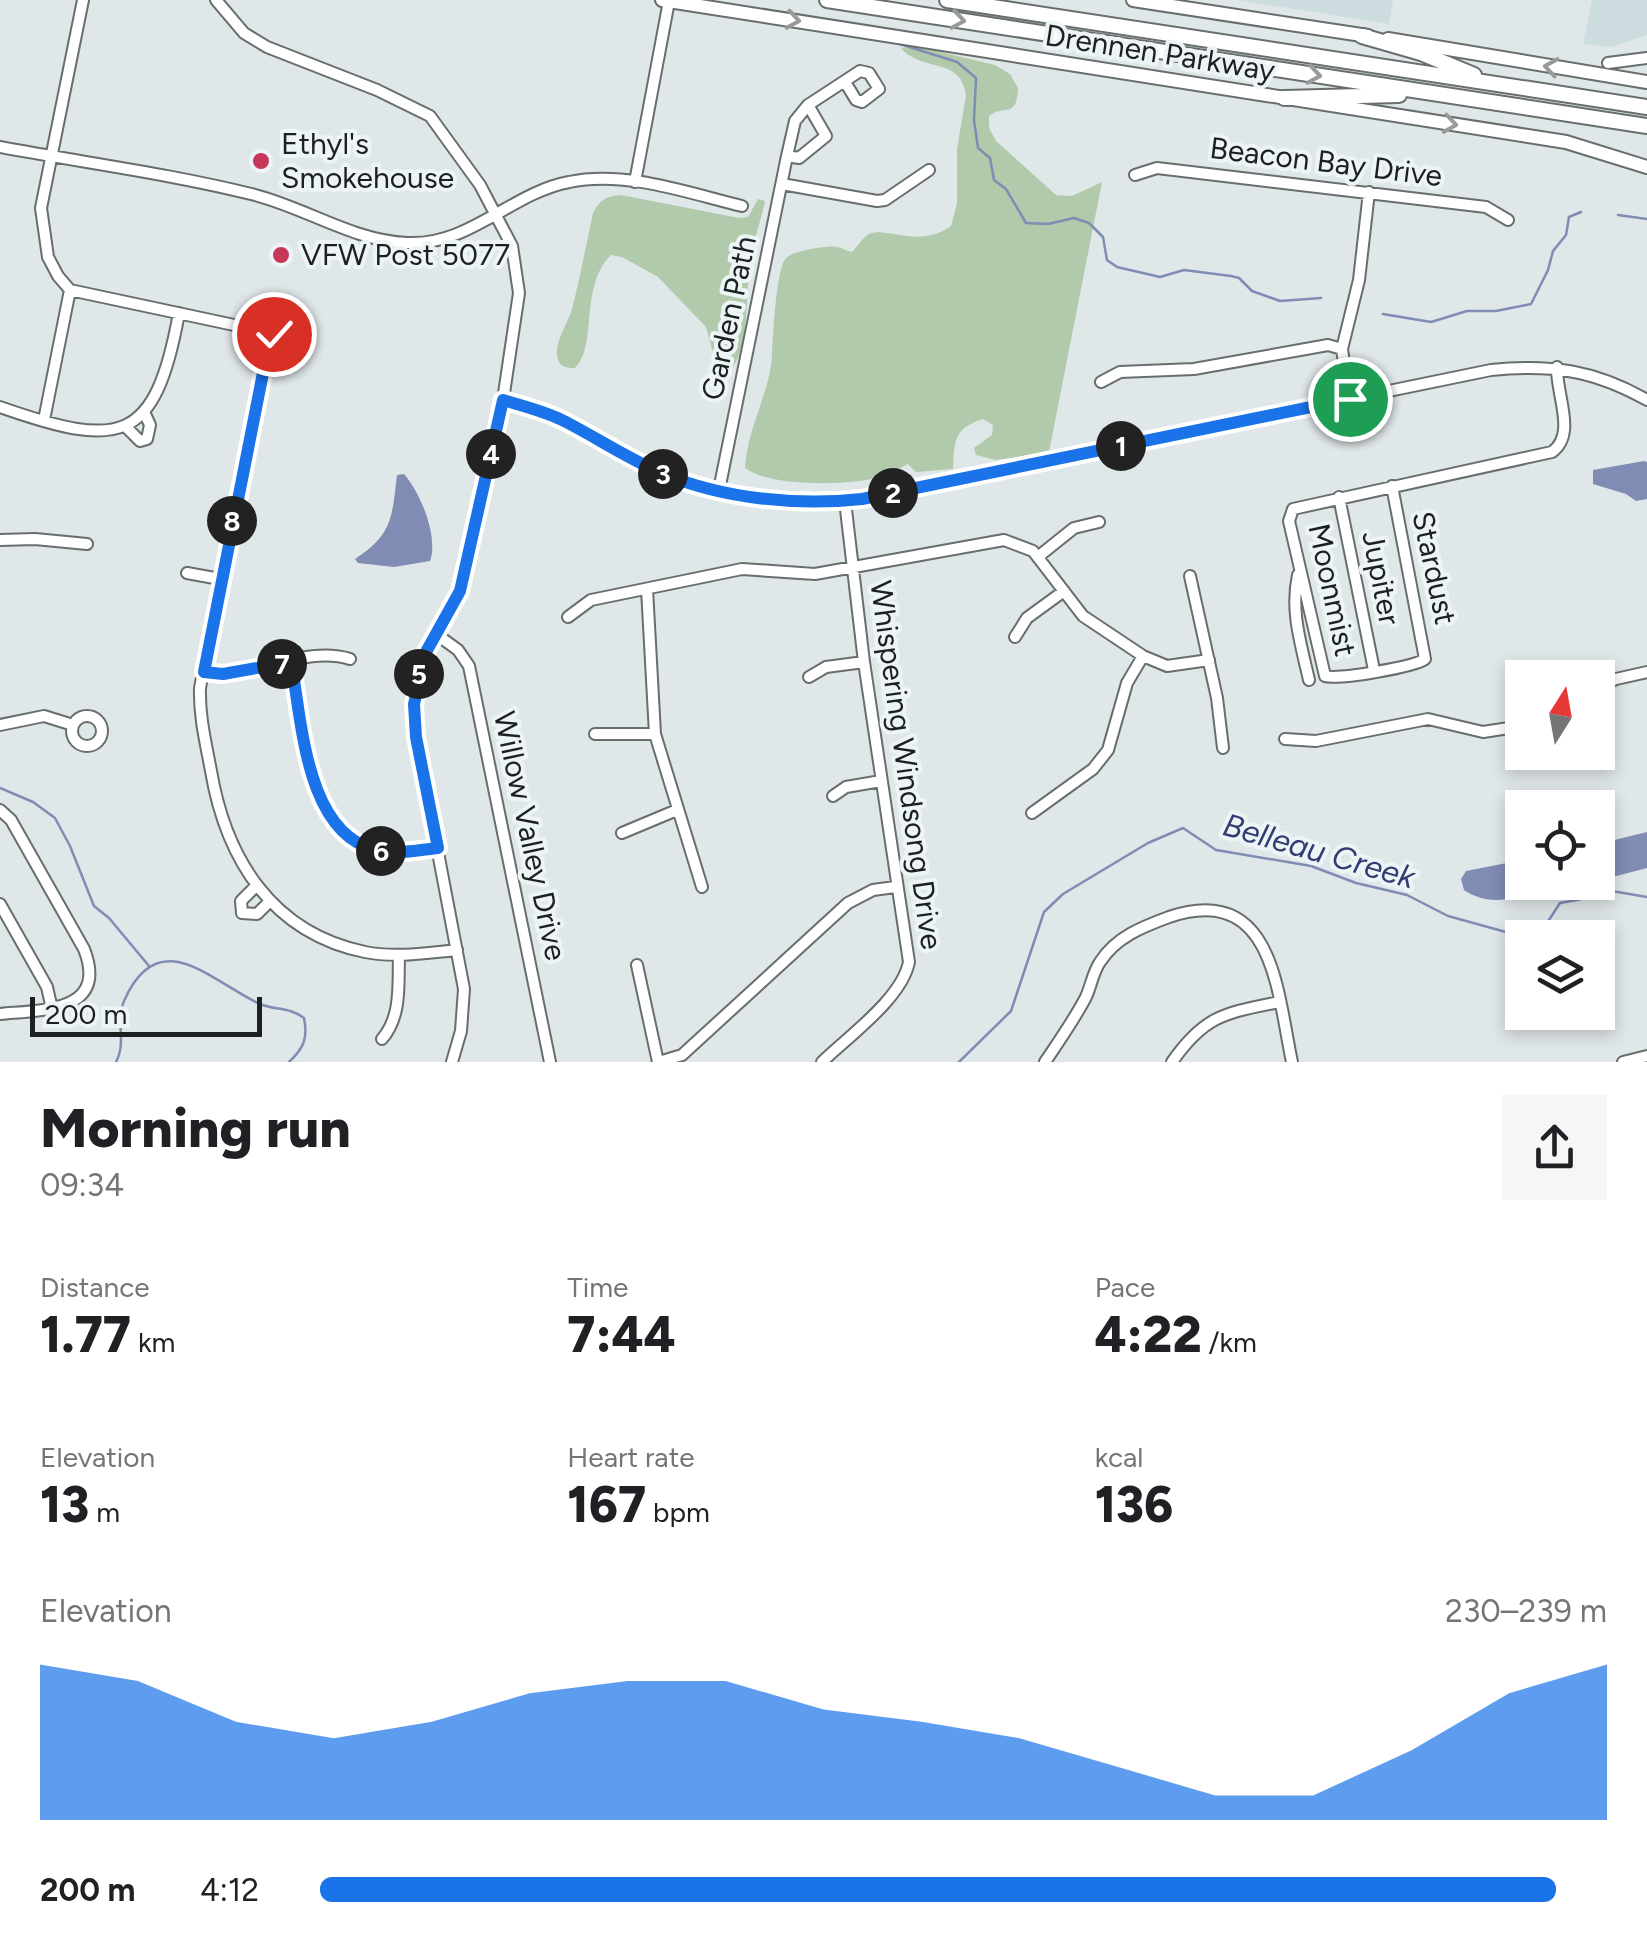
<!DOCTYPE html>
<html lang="en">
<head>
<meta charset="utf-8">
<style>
  :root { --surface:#fff; --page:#f6f6f6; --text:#202124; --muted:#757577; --accent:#1a73e8 }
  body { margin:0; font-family:Figtree,sans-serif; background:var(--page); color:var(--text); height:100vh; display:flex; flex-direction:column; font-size:38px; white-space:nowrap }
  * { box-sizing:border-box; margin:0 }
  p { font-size:32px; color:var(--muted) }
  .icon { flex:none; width:55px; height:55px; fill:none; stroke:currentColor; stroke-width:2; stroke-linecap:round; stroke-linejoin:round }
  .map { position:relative; height:1062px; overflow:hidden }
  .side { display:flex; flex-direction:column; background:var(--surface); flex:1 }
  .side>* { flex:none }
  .needle { width:65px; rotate:11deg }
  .tools { position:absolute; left:1505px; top:660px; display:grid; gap:20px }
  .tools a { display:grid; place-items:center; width:110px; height:110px; border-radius:0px; background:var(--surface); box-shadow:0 5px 15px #0003; font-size:50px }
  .scale { position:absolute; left:30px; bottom:25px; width:232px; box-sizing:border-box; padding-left:10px; border:5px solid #1d2020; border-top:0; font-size:28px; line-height:35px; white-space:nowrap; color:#1d2020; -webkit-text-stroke:8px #edf4f5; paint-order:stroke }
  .pin { position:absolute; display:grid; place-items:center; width:85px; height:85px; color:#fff; margin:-42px; border:5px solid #fff; border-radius:50%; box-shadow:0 2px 10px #0007 }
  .km { position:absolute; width:50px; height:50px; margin:-25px; border-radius:50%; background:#222; color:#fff; font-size:28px; line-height:50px; text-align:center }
  .round { display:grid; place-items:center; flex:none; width:105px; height:105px; border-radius:0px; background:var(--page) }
  .headline { display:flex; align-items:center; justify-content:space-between; height:170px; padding:0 40px }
  h1 { font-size:55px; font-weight:800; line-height:75px }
  .figures { display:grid; grid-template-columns:repeat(3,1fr); gap:15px; height:170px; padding:10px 40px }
  .figures div { display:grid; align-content:center }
  .figures b { font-size:50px; font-weight:800 }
  .figures small { font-size:28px; font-weight:400 }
  .figures p { font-size:28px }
  .chart { height:280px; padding:20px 40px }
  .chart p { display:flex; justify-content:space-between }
  .chart svg { width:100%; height:180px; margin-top:10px; fill:var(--accent); opacity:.7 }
  ul { padding:0 40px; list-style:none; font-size:32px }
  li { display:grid; grid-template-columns:160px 120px 1fr; align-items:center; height:75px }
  li i { height:25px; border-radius:12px; background:var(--accent) }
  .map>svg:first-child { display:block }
</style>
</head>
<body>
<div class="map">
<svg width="1647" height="1062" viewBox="0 0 1647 1062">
  <rect width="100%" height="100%" fill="#e0e7e8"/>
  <path fill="#cddddf" d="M1237 0H1393L1389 24Z
    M1592 0H1647V35L1611 47 1583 44Z"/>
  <path fill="#b1caab" d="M916 46 995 65 1010 74 1018 88C1017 119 1005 104 989 116V128L996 141 1056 195 1072 196 1102 182 1049 452 996 460 976 455 974 448 992 435 993 425 983 419C952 429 955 442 953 469L916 472 908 464C902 467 894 472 887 475 857 486 771 488 745 468 747 429 769 395 772 356 773 337 776 269 786 258 792 251 829 245 837 247 842 248 847 251 852 252 857 247 863 237 869 234 886 226 920 249 951 226L957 203V149L966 95C961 56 922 73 901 48Z
    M621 195 739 218 748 217 758 199 765 201C761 222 753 241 750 262 744 301 753 354 721 382L706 327 658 277 622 257 611 255C579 286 598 346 575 368 566 368 559 367 557 356 555 341 568 323 572 309 580 278 586 245 593 213 600 200 606 196 621 195Z"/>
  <path fill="#808cb4" d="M1644 461 1647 462V499L1636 501 1626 494 1593 484V470Z
    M404 474C420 492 439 537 430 561L394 567 358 563 355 559C393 534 392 517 397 475Z
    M1647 832V868L1609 878 1598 876V844Z
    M1522 860V882L1562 883C1529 892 1497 912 1464 890L1461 879 1466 871Z"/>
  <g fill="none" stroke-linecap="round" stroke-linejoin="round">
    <path stroke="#808cb4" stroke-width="2.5" d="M897 43 957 62 976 78 974 120 978 148 990 158 994 180 1006 189 1026 223 1048 224 1074 218 1089 223 1103 237 1107 260 1117 267 1160 277 1184 270 1231 276 1239 278 1252 291 1280 301 1321 298
      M1618 215 1647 219
      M1383 314 1431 322 1467 311H1496L1531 304 1548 270 1553 251 1566 235 1569 217 1581 212
      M0 788 33 802 55 818 70 846 94 906 109 918 149 966
      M116 1062C127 1042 115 1021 124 1001 159 921 213 983 260 1004 277 1011 287 1006 304 1018 308 1038 304 1048 289 1062
      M959 1062 1011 1011 1044 912 1063 894 1148 843 1183 828 1216 850 1311 866 1356 883 1407 895 1448 916 1513 934 1522 935 1536 925 1547 923 1560 903 1582 899 1600 889 1647 897"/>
    <defs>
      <path id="minor" d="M83 0 41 208 48 257 58 276 70 290 234 325 250 336 263 360 200 688C199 716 206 744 211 771 226 859 272 933 365 952 395 958 427 953 457 950
        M216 0 244 33 267 47 377 90 430 116 480 185 512 246 519 293 503 400 460 591 426 652 418 675 414 704 416 737 464 989 461 1031 452 1062
        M1608 63 1647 58
        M808 105 860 71 869 73 879 89 862 102 856 100 845 82
        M0 147C85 163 172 174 255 195 306 208 354 241 407 243 470 246 511 193 569 182 625 170 688 193 742 206
        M1135 175 1157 168 1486 207 1508 220
        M635 182 669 1
        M782 184 877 201 885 200 929 170
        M250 336 261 327 272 328 270 341 260 350
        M1101 382 1120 372 1194 369 1328 345 1342 349
        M1349 399 1342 349 1359 280 1369 192
        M503 400C522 406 544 411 562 420 596 437 628 459 664 474 724 499 797 506 862 499L1491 370C1551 364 1594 370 1647 400
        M0 407C120 449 155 445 179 313
        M44 420 70 290
        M127 428 140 441 147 439 150 425 145 414
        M1392 486 1425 659C1414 667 1338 680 1325 676L1289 521 1293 509 1552 452C1577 434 1556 395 1557 367
        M719 490 787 156 795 121 808 105 826 136 799 158 787 156
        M1339 497 1374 670
        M0 540 35 539 87 544
        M1039 556 1074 528 1099 522
        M187 573 220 579
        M1298 575C1290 611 1301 644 1309 680
        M1190 576 1217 698 1223 748
        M647 589 655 734 702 887
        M568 617 591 600 742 569 815 574 1004 540 1033 551 1083 616 1143 656 1167 666 1209 660
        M436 634 458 650 469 666 550 1062
        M1015 637 1027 618 1064 591
        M291 662C302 720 305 832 376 850 395 856 418 850 438 848
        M204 672C252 678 306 645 350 659
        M809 677 826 667 864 662
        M1598 687 1616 679 1647 672
        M72 731a15 15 0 1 1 30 0a15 15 0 1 1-30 0Z
        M0 725 44 716 73 725
        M595 734H655
        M1285 739 1316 741 1428 719 1483 732 1522 726
        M833 796 846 787 881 781
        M0 810 11 820 84 949C109 1013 41 1010 0 1014
        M1032 813 1093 769 1108 750 1127 683 1143 656
        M622 833 677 810
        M256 886 241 901 242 913 257 914 270 901
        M0 904 47 987 52 1009
        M637 965 658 1062
        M382 1039C402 1016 398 984 399 955
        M659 1062 682 1055 848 903 873 890 895 887
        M822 1062C849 1036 902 998 909 962L864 662 845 501
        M1045 1062C1059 1041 1074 1020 1086 997 1091 986 1093 972 1100 962 1116 937 1142 927 1169 917 1274 882 1277 992 1292 1062
        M1172 1062C1205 1015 1225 1013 1279 1002
        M1623 1062 1647 1056"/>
      <path id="major" d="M662 0 1566 142 1647 167
        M1133 0 1368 36
        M1388 39 1647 82"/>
      <path id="highway" d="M827 0 1647 126
        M947 0 1647 107
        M1362 36 1421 53 1474 75
        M1284 98 1399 95"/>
    </defs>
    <use href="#minor" stroke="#686d6e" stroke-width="14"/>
    <use href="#major" stroke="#686d6e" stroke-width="16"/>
    <use href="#highway" stroke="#686d6e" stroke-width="18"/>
    <use href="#minor" stroke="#fff" stroke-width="10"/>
    <use href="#major" stroke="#fff" stroke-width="12"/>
    <use href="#highway" stroke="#fff" stroke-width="14"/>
  </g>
  <defs><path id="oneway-chevron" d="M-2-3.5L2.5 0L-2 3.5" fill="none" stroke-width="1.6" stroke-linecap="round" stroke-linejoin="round" transform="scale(2.5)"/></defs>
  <g stroke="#999b9b">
    <use href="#oneway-chevron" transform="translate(793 20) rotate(9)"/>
    <use href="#oneway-chevron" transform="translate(958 20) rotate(9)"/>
    <use href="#oneway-chevron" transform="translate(1551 67) rotate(-171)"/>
    <use href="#oneway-chevron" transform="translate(1314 75) rotate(9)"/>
    <use href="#oneway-chevron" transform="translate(1450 124) rotate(9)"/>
  </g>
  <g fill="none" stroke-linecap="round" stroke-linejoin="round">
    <defs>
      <path id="route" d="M274 334 260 350 263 373 204 672 223 674 291 662C302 720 305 833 376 850 396 855 417 850 438 848L416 737 414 704 426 652 460 591 503 400C523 406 544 411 562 420 596 437 628 459 664 474 724 499 798 506 862 499L1350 399"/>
    </defs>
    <use href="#route" stroke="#fff" stroke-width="20"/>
    <use href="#route" stroke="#1a73e8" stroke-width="12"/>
  </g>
  <g fill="#c6375a" stroke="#edf4f5" stroke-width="4">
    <circle cx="261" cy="161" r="10"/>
    <circle cx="281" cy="255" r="10"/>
  </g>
  <g text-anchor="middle" stroke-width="8" stroke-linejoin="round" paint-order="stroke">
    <g font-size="30" fill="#1d2020" stroke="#edf4f5">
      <text transform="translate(1160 53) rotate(9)" y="10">Drennen Parkway</text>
      <text transform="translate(1326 162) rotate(7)" y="10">Beacon Bay Drive</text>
      <text transform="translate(729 318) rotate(-78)" y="10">Garden Path</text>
      <text transform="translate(1434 568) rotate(78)" y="10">Stardust</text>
      <text transform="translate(1381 578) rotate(79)" y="10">Jupiter</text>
      <text transform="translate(1332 590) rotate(78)" y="10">Moonmist</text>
      <text transform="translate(906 765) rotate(82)" y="10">Whispering Windsong Drive</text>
      <text transform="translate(530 836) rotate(78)" y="10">Willow Valley Drive</text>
    </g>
    <g font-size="30" fill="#1d2020" stroke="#edf4f5" text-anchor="start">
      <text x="281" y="154">Ethyl's<tspan x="281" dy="34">Smokehouse</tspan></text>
      <text x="301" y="265">VFW Post 5077</text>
    </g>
    <g font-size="32" font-style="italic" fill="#313d72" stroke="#edf4f5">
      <text transform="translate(1319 851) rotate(16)" y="11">Belleau Creek</text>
    </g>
  </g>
</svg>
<div class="tools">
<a><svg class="needle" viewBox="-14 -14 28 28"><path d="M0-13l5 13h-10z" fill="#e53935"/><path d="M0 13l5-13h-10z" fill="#757577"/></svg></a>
<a><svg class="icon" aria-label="locate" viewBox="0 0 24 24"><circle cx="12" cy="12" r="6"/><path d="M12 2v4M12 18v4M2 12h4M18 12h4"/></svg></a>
<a><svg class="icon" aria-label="layers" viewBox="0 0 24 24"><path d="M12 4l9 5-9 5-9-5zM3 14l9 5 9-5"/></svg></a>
</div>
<div class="scale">200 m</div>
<div class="pin" style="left:1350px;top:399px;background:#1e9e55"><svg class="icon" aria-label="arrive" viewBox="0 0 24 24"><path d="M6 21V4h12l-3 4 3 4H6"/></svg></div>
<div class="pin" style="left:274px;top:334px;background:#d93025"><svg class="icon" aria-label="check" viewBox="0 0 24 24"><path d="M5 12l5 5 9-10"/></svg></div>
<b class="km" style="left:1121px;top:446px">1</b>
<b class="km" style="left:893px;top:493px">2</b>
<b class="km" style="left:663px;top:474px">3</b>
<b class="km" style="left:491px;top:454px">4</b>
<b class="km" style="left:419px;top:674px">5</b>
<b class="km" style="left:381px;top:851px">6</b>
<b class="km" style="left:282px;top:664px">7</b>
<b class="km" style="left:232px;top:521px">8</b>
</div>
<section class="side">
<div class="headline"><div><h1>Morning run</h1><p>09:34</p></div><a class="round"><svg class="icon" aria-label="share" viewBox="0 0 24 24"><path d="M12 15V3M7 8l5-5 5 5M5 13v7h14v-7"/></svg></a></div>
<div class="figures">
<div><p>Distance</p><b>1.77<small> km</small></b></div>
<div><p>Time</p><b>7:44</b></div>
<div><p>Pace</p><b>4:22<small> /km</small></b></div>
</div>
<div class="figures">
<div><p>Elevation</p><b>13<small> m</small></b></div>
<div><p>Heart rate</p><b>167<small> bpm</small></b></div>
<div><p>kcal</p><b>136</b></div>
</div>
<div class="chart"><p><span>Elevation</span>230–239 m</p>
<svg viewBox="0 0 160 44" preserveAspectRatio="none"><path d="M0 44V6L10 10L20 20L30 24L40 20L50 13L60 10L70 10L80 17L90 20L100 24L110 31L120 38L130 38L140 27L150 13L160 6V44z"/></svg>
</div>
<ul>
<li><b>200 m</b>4:12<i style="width:96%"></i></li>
</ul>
</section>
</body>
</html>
